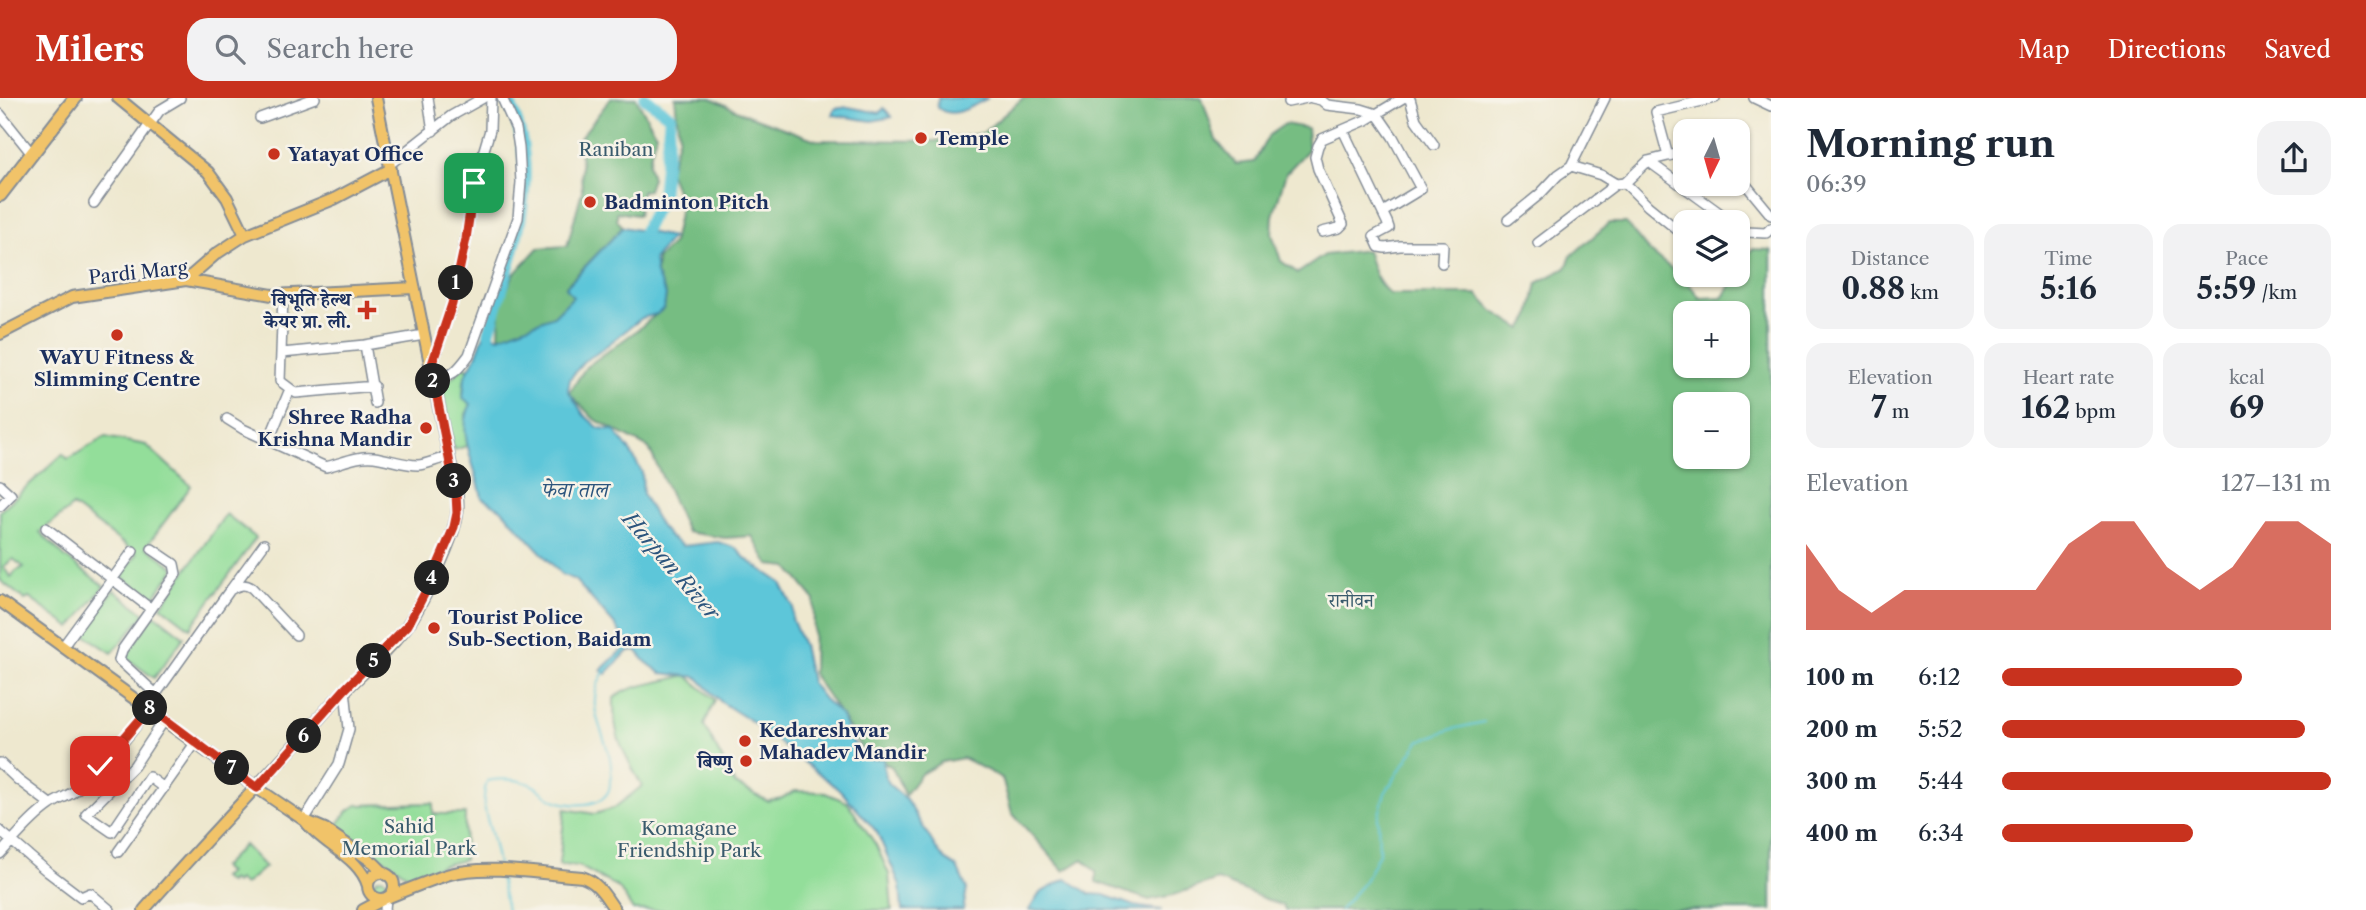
<!DOCTYPE html>
<html lang="en">
<head>
<meta charset="utf-8">
<style>
  :root { --surface:#fff; --page:#f2f2f3; --text:#1f2937; --muted:#747a83; --accent:#c8321e }
  body { margin:0; font-family:"Libre Caslon Text","Noto Serif Devanagari",serif; background:var(--page); color:var(--text); height:100vh; display:flex; flex-direction:column; font-size:26px; white-space:nowrap }
  * { box-sizing:border-box; margin:0 }
  p { font-size:23px; color:var(--muted) }
  .icon { flex:none; width:38px; height:38px; fill:none; stroke:currentColor; stroke-width:2; stroke-linecap:round; stroke-linejoin:round }
  .map { position:relative; flex:1; overflow:hidden }
  .side { display:flex; flex-direction:column; background:var(--surface); width:595px }
  .side>* { flex:none }
  .needle { width:46px; rotate:185deg }
  .tools { position:absolute; left:1673px; top:21px; display:grid; gap:14px }
  .tools a { display:grid; place-items:center; width:77px; height:77px; border-radius:14px; background:var(--surface); box-shadow:0 2px 5px #0004; font-size:35px }
  .pin { position:absolute; display:grid; place-items:center; width:60px; height:60px; color:#fff; margin:-30px; border-radius:14px; box-shadow:0 4px 10px #0006 }
  .km { position:absolute; width:35px; height:35px; margin:-18px; border-radius:50%; background:#222; color:#fff; font-size:19px; line-height:35px; text-align:center }
  .round { display:grid; place-items:center; flex:none; width:74px; height:74px; border-radius:21px; background:var(--page) }
  .overview { display:flex; align-items:center; justify-content:space-between; height:119px; padding:0 35px }
  h1 { font-size:38px; font-weight:700; line-height:52px }
  .figures { display:grid; grid-template-columns:repeat(3,1fr); gap:10px; height:119px; padding:7px 35px }
  .figures div { display:grid; align-content:center; border-radius:18px; background:var(--page); text-align:center }
  .figures b { font-size:30px; font-weight:700 }
  .figures small { font-size:19px; font-weight:400 }
  .figures p { font-size:19px }
  .chart { height:196px; padding:14px 35px }
  .chart p { display:flex; justify-content:space-between }
  .chart svg { width:100%; height:126px; margin-top:7px; fill:var(--accent); opacity:.7 }
  ul { padding:0 35px; list-style:none; font-size:23px }
  li { display:grid; grid-template-columns:112px 84px 1fr; align-items:center; height:52px }
  li i { height:18px; border-radius:9px; background:var(--accent) }
  header { display:flex; align-items:center; gap:42px; box-sizing:border-box; height:98px; padding:0 35px; background:var(--accent); color:#fff }
  header strong { font-size:33px }
  nav { display:flex; gap:38px; margin-inline-start:auto; font-size:24px }
  .search { width:490px; height:63px; background:var(--page); display:flex; align-items:center; gap:18px; box-sizing:border-box; padding:0 24px; border-radius:21px; color:var(--muted); font-size:26px }
  main { display:flex; flex:1; min-height:0 }
  .map>svg:first-child { display:block }
</style>
</head>
<body>
<header>
<strong>Milers</strong>
<div class="search"><svg class="icon" aria-label="search" viewBox="0 0 24 24"><circle cx="10" cy="10" r="6"/><path d="M15 15l6 6"/></svg>Search here</div>
<nav><a>Map</a><a>Directions</a><a>Saved</a></nav>
</header>
<main>
<div class="map">
<svg width="1771" height="812" viewBox="0 0 1771 812">
  <rect width="100%" height="100%" fill="#f7f3e8"/>
  <filter id="ink" filterUnits="userSpaceOnUse"><feTurbulence type="fractalNoise" baseFrequency=".0143" numOctaves="2"/><feDisplacementMap in="SourceGraphic" scale="14" xChannelSelector="R" yChannelSelector="G"/><feConvolveMatrix kernelMatrix="1 2 1 2 8 2 1 2 1" color-interpolation-filters="sRGB"/></filter>
  <filter id="wash" filterUnits="userSpaceOnUse"><feTurbulence type="fractalNoise" baseFrequency=".00686" numOctaves="4" result="noise"/><feDisplacementMap in="SourceGraphic" scale="28" xChannelSelector="R" yChannelSelector="G"/><feGaussianBlur stdDeviation="1.57" result="paint"/><feColorMatrix in="noise" values="0 0 0 0 0 0 0 0 0 0 0 0 0 0 0 0 0 1.4 0 .05"/><feComposite in="paint" operator="in"/></filter>
  <g filter="url(#wash)">
    <rect width="100%" height="100%" fill="#eee8cf"/>
    <path fill="#93de9a" stroke="#57867c" stroke-width="2" fill-rule="evenodd" d="M464 268 469 272 464 283 463 299 472 306 466 316 467 348 454 352 442 289Z
      M105 339 146 347 191 388 146 449 174 469V472L152 501 121 478 137 456 73 408 40 434 65 459 104 488 71 530 29 500 25 502 0 482V413L63 356 68 361ZM13 461 24 469 16 473 11 479 3 469Z
      M226 416 256 440 190 530 161 508Z
      M114 492 145 516 112 555 82 535Z
      M157 518 184 539 154 580 125 559 152 519Z
      M686 577 715 602 704 627 735 686 767 703 782 700 795 693 823 694 847 704 876 747 889 776 892 812H633L619 790 579 768 559 767 565 711 595 716 614 710 642 688C624 654 613 641 614 600 627 587 666 584 686 577Z
      M433 705V716H465L464 762 443 767 410 779 384 761 375 759 335 730 348 713 357 707Z
      M244 747 265 769 244 787 238 782 235 785 231 782 229 785 222 780 228 775 222 769Z
      M373 788a8 8 0 1 1 16 0a8 8 0 1 1-16 0Z"/>
    <path fill="#76bd82" stroke="#487670" stroke-width="2" fill-rule="evenodd" d="M611 0H636L656 36 648 66 652 80 648 92 642 93 638 117 617 114V122L623 129 566 188 573 199 554 218 499 239 500 206 514 176 538 150 567 148 582 93 580 40Z
      M675 0H711L745 16 816 42 935 43 983 35 1023 0H1202L1216 42 1236 66 1254 64 1269 37 1285 26 1307 30 1309 51 1286 75 1273 118 1272 136 1281 163 1298 175 1325 157 1367 152C1372 169 1376 185 1390 196H1477L1493 213 1522 231 1530 218 1537 185 1566 170 1571 158 1609 125H1626L1649 153 1686 182 1700 200 1724 199 1752 151 1771 152V812H1285L1283 808 1218 782 1173 797 1149 802 1096 784V774L1083 761 1064 773 1012 715 1002 680 963 660 942 664 921 676 905 697 892 669 865 654 813 576 814 501 788 469 769 467 752 438 725 440 687 434 649 350 594 321 569 295 586 269 636 233 664 210 666 197 656 176 657 161 673 145 681 106 669 73 679 38ZM1685 215H1738V268H1685ZM1685 306H1738V359H1685Z"/>
    <path fill="#5dc6d9" stroke="#3c7a9c" stroke-width="2" d="M939 0H988C972 8 952 23 937 9Z
      M848 9 880 15 884 10 892 19 872 23 833 17 835 11Z
      M623 129 672 139 654 161 656 176 666 197 664 210 657 216 642 220 596 256 584 263 570 281 568 292 584 317 599 330 614 332 630 353 642 374 643 397 661 429 670 439 683 448 718 444 736 450 746 461 781 485 793 509 792 521 803 547 811 584 824 601 842 618 850 641 864 658 871 661 883 660 885 679 891 688 906 701 939 755 946 762 957 769 967 791 963 812H902L900 787 877 734 841 693 754 625 721 604 697 579 661 575 646 564 636 552 628 553 606 576 601 572 625 549 627 544 615 527 575 482 561 476 501 411 482 400C477 370 455 335 471 306L463 300 465 278 476 258 485 234 499 239 554 218 573 199 566 189Z
      M1066 781 1090 796 1104 797 1134 808 1162 812H1029L1040 795Z"/>
    <g fill="none" stroke-linecap="round" stroke-linejoin="round">
      <path stroke="#5dc6d9" stroke-width="2" d="M498 766C496 757 494 747 492 738 486 717 480 704 487 683 499 680 518 681 530 686 540 690 547 700 557 703 571 708 600 709 608 694 610 691 610 687 610 683 619 646 577 616 604 574
        M499 775 507 812
        M1340 812 1365 783 1379 755 1378 720 1385 695 1419 643 1452 631 1484 624"/>
      <path stroke="#5dc6d9" stroke-width="12" d="M636 149 662 98 670 18 645 0
        M489 235C510 158 547 78 507 0"/>
    </g>
  </g>
  <g filter="url(#ink)">
    <g fill="none" stroke-linecap="round" stroke-linejoin="round">
      <defs>
        <path id="minor" d="M428 0 433 33
          M1312 0 1321 2 1327 7 1361 11 1377 16 1393 39 1421 91 1383 114
          M1407 0 1410 1 1416 22 1434 47
          M1754 0 1771 8
          M1288 4 1307 0
          M0 16 32 56
          M260 20 315 0
          M1343 32 1387 124 1389 130 1374 138 1379 149 1385 150 1400 148H1443L1442 165
          M1668 58 1685 54
          M1648 63 1732 124
          M390 66 451 18 483 0
          M1571 68 1605 0
          M1571 68 1601 77 1616 86
          M1738 77 1771 117
          M94 105 160 12 180 0
          M1508 122 1540 96 1558 77 1571 68
          M1738 128 1746 134
          M1322 134 1339 130 1343 126 1318 71 1315 59 1318 48 1322 41 1366 22 1403 0
          M1685 138 1648 108 1625 85 1648 63 1668 58 1656 14 1715 0
          M1538 145 1616 86 1625 85
          M1738 148 1746 134 1766 135 1771 130
          M283 197 280 283 296 295 374 288
          M365 247 375 305
          M282 255 365 247 424 237
          M431 269 452 206 466 141 474 85 490 32 491 0
          M433 280C453 279 457 273 469 257L518 120 521 84 519 50 516 31 502 0
          M227 321 243 331 326 369C342 365 357 357 374 359 389 361 403 367 418 367 426 367 439 360 449 359
          M269 342 290 291
          M0 387 11 397 0 408
          M46 430 151 511
          M152 451 174 466 176 476 122 552 119 562 156 596
          M232 490 264 446
          M64 547 133 453
          M0 665 18 682 50 706
          M164 690 149 679 112 734 86 716 134 668 165 621
          M304 722 339 666 349 631 345 591
          M0 733 48 774 81 799 90 795 110 812
          M118 754 196 644
          M0 756C16 739 31 720 50 707 57 702 66 699 73 694 99 675 143 624 156 596L230 492C238 487 244 485 252 490L296 537
          M385 812 386 800"/>
        <path id="major" d="M118 0 208 74 227 100 245 137
          M186 182 216 156 245 137 334 101 391 71
          M0 236 72 199 186 182 272 197 414 190
          M0 503 257 690 304 722 325 731 374 765 386 777
          M306 724C323 747 360 759 368 788
          M368 788a13 13 0 1 1 26 0a13 13 0 1 1-26 0Z
          M389 799C409 791 430 782 450 776 487 766 543 776 582 779 598 784 605 798 615 812
          M144 812C204 743 269 677 330 608 354 581 386 557 407 528 422 507 450 447 456 422 461 402 453 378 449 359L376 0
          M363 812 384 801"/>
        <path id="highway" d="M0 97 75 0"/>
      </defs>
      <use href="#minor" stroke="#848c96" stroke-width="12"/>
      <use href="#major" stroke="#848c96" stroke-width="14"/>
      <use href="#highway" stroke="#848c96" stroke-width="16"/>
      <use href="#minor" stroke="#fff" stroke-width="9"/>
      <use href="#major" stroke="#f1c369" stroke-width="10"/>
      <use href="#highway" stroke="#f1c369" stroke-width="12"/>
    </g>
  </g>
  <g fill="none" stroke-linecap="round" stroke-linejoin="round" filter="url(#ink)">
    <defs>
      <path id="route" d="M100 668 150 610 257 690 345 591 408 527 430 485 454 429 457 415 456 396 431 269 452 206 466 141 474 85"/>
    </defs>
    <use href="#route" stroke="#fff" stroke-width="14"/>
    <use href="#route" stroke="#c8321e" stroke-width="9"/>
  </g>
  <g fill="#c8321e" stroke="#f7f3e8" stroke-width="2.5">
    <circle cx="921" cy="40" r="7"/>
    <circle cx="274" cy="56" r="7"/>
    <circle cx="590" cy="104" r="7"/>
    <path d="M363.5 201.5h7v7h7v7h-7v7h-7v-7h-7v-7h7z"/>
    <circle cx="117" cy="237" r="7"/>
    <circle cx="426" cy="330" r="7"/>
    <circle cx="434" cy="530" r="7"/>
    <circle cx="745" cy="643" r="7"/>
    <circle cx="746" cy="663" r="7"/>
  </g>
  <g text-anchor="middle" stroke-width="5" stroke-linejoin="round" paint-order="stroke">
    <g font-size="19" font-weight="bold" fill="#1b2f5e" stroke="#f7f3e8" text-anchor="start">
      <text x="935" y="47">Temple</text>
      <text x="288" y="63">Yatayat Office</text>
      <text x="604" y="111">Badminton Pitch</text>
      <text x="351" y="208" text-anchor="end">विभूति हेल्थ<tspan x="351" dy="22">केयर प्रा. ली.</tspan></text>
      <text x="117" y="266" text-anchor="middle">WaYU Fitness &amp;<tspan x="117" dy="22">Slimming Centre</tspan></text>
      <text x="412" y="326" text-anchor="end">Shree Radha<tspan x="412" dy="22">Krishna Mandir</tspan></text>
      <text x="448" y="526">Tourist Police<tspan x="448" dy="22">Sub-Section, Baidam</tspan></text>
      <text x="759" y="639">Kedareshwar<tspan x="759" dy="22">Mahadev Mandir</tspan></text>
      <text x="732" y="670" text-anchor="end">बिष्णु</text>
    </g>
    <g font-size="19" fill="#395b6d" stroke="#f7f3e8">
      <text x="616" y="58">Raniban</text>
      <text x="1351" y="509">रानीवन</text>
      <text x="409" y="735">Sahid<tspan x="409" dy="22">Memorial Park</tspan></text>
      <text x="689" y="737">Komagane<tspan x="689" dy="22">Friendship Park</tspan></text>
    </g>
    <g font-size="19" fill="#1b2f5e" stroke="#f7f3e8">
      <text transform="translate(138 174) rotate(-6)" y="7">Pardi Marg</text>
    </g>
    <g font-size="21" font-style="italic" fill="#2c557d" stroke="#f7f3e8">
      <text x="574" y="399">फेवा ताल</text>
      <text transform="translate(671 468) rotate(49)" y="7">Harpan River</text>
    </g>
  </g>
</svg>
<div class="tools">
<a><svg class="needle" viewBox="-14 -14 28 28"><path d="M0-13l5 13h-10z" fill="#e53935"/><path d="M0 13l5-13h-10z" fill="#747a83"/></svg></a>
<a><svg class="icon" aria-label="layers" viewBox="0 0 24 24"><path d="M12 4l9 5-9 5-9-5zM3 14l9 5 9-5"/></svg></a>
<a>+</a>
<a>−</a>
</div>
<div class="pin" style="left:474px;top:85px;background:#1e9e55"><svg class="icon" aria-label="arrive" viewBox="0 0 24 24"><path d="M6 21V4h12l-3 4 3 4H6"/></svg></div>
<div class="pin" style="left:100px;top:668px;background:#d93025"><svg class="icon" aria-label="check" viewBox="0 0 24 24"><path d="M5 12l5 5 9-10"/></svg></div>
<b class="km" style="left:456px;top:185px">1</b>
<b class="km" style="left:433px;top:283px">2</b>
<b class="km" style="left:454px;top:383px">3</b>
<b class="km" style="left:432px;top:480px">4</b>
<b class="km" style="left:374px;top:563px">5</b>
<b class="km" style="left:304px;top:638px">6</b>
<b class="km" style="left:232px;top:670px">7</b>
<b class="km" style="left:150px;top:610px">8</b>
</div>
<section class="side">
<div class="overview"><div><h1>Morning run</h1><p>06:39</p></div><a class="round"><svg class="icon" aria-label="share" viewBox="0 0 24 24"><path d="M12 15V3M7 8l5-5 5 5M5 13v7h14v-7"/></svg></a></div>
<div class="figures">
<div><p>Distance</p><b>0.88<small> km</small></b></div>
<div><p>Time</p><b>5:16</b></div>
<div><p>Pace</p><b>5:59<small> /km</small></b></div>
</div>
<div class="figures">
<div><p>Elevation</p><b>7<small> m</small></b></div>
<div><p>Heart rate</p><b>162<small> bpm</small></b></div>
<div><p>kcal</p><b>69</b></div>
</div>
<div class="chart"><p><span>Elevation</span>127–131 m</p>
<svg viewBox="0 0 160 44" preserveAspectRatio="none"><path d="M0 44V14L10 30L20 38L30 30L40 30L50 30L60 30L70 30L80 14L90 6L100 6L110 22L120 30L130 22L140 6L150 6L160 14V44z"/></svg>
</div>
<ul>
<li><b>100 m</b>6:12<i style="width:73%"></i></li>
<li><b>200 m</b>5:52<i style="width:92%"></i></li>
<li><b>300 m</b>5:44<i style="width:100%"></i></li>
<li><b>400 m</b>6:34<i style="width:58%"></i></li>
</ul>
</section>
</main>
</body>
</html>
